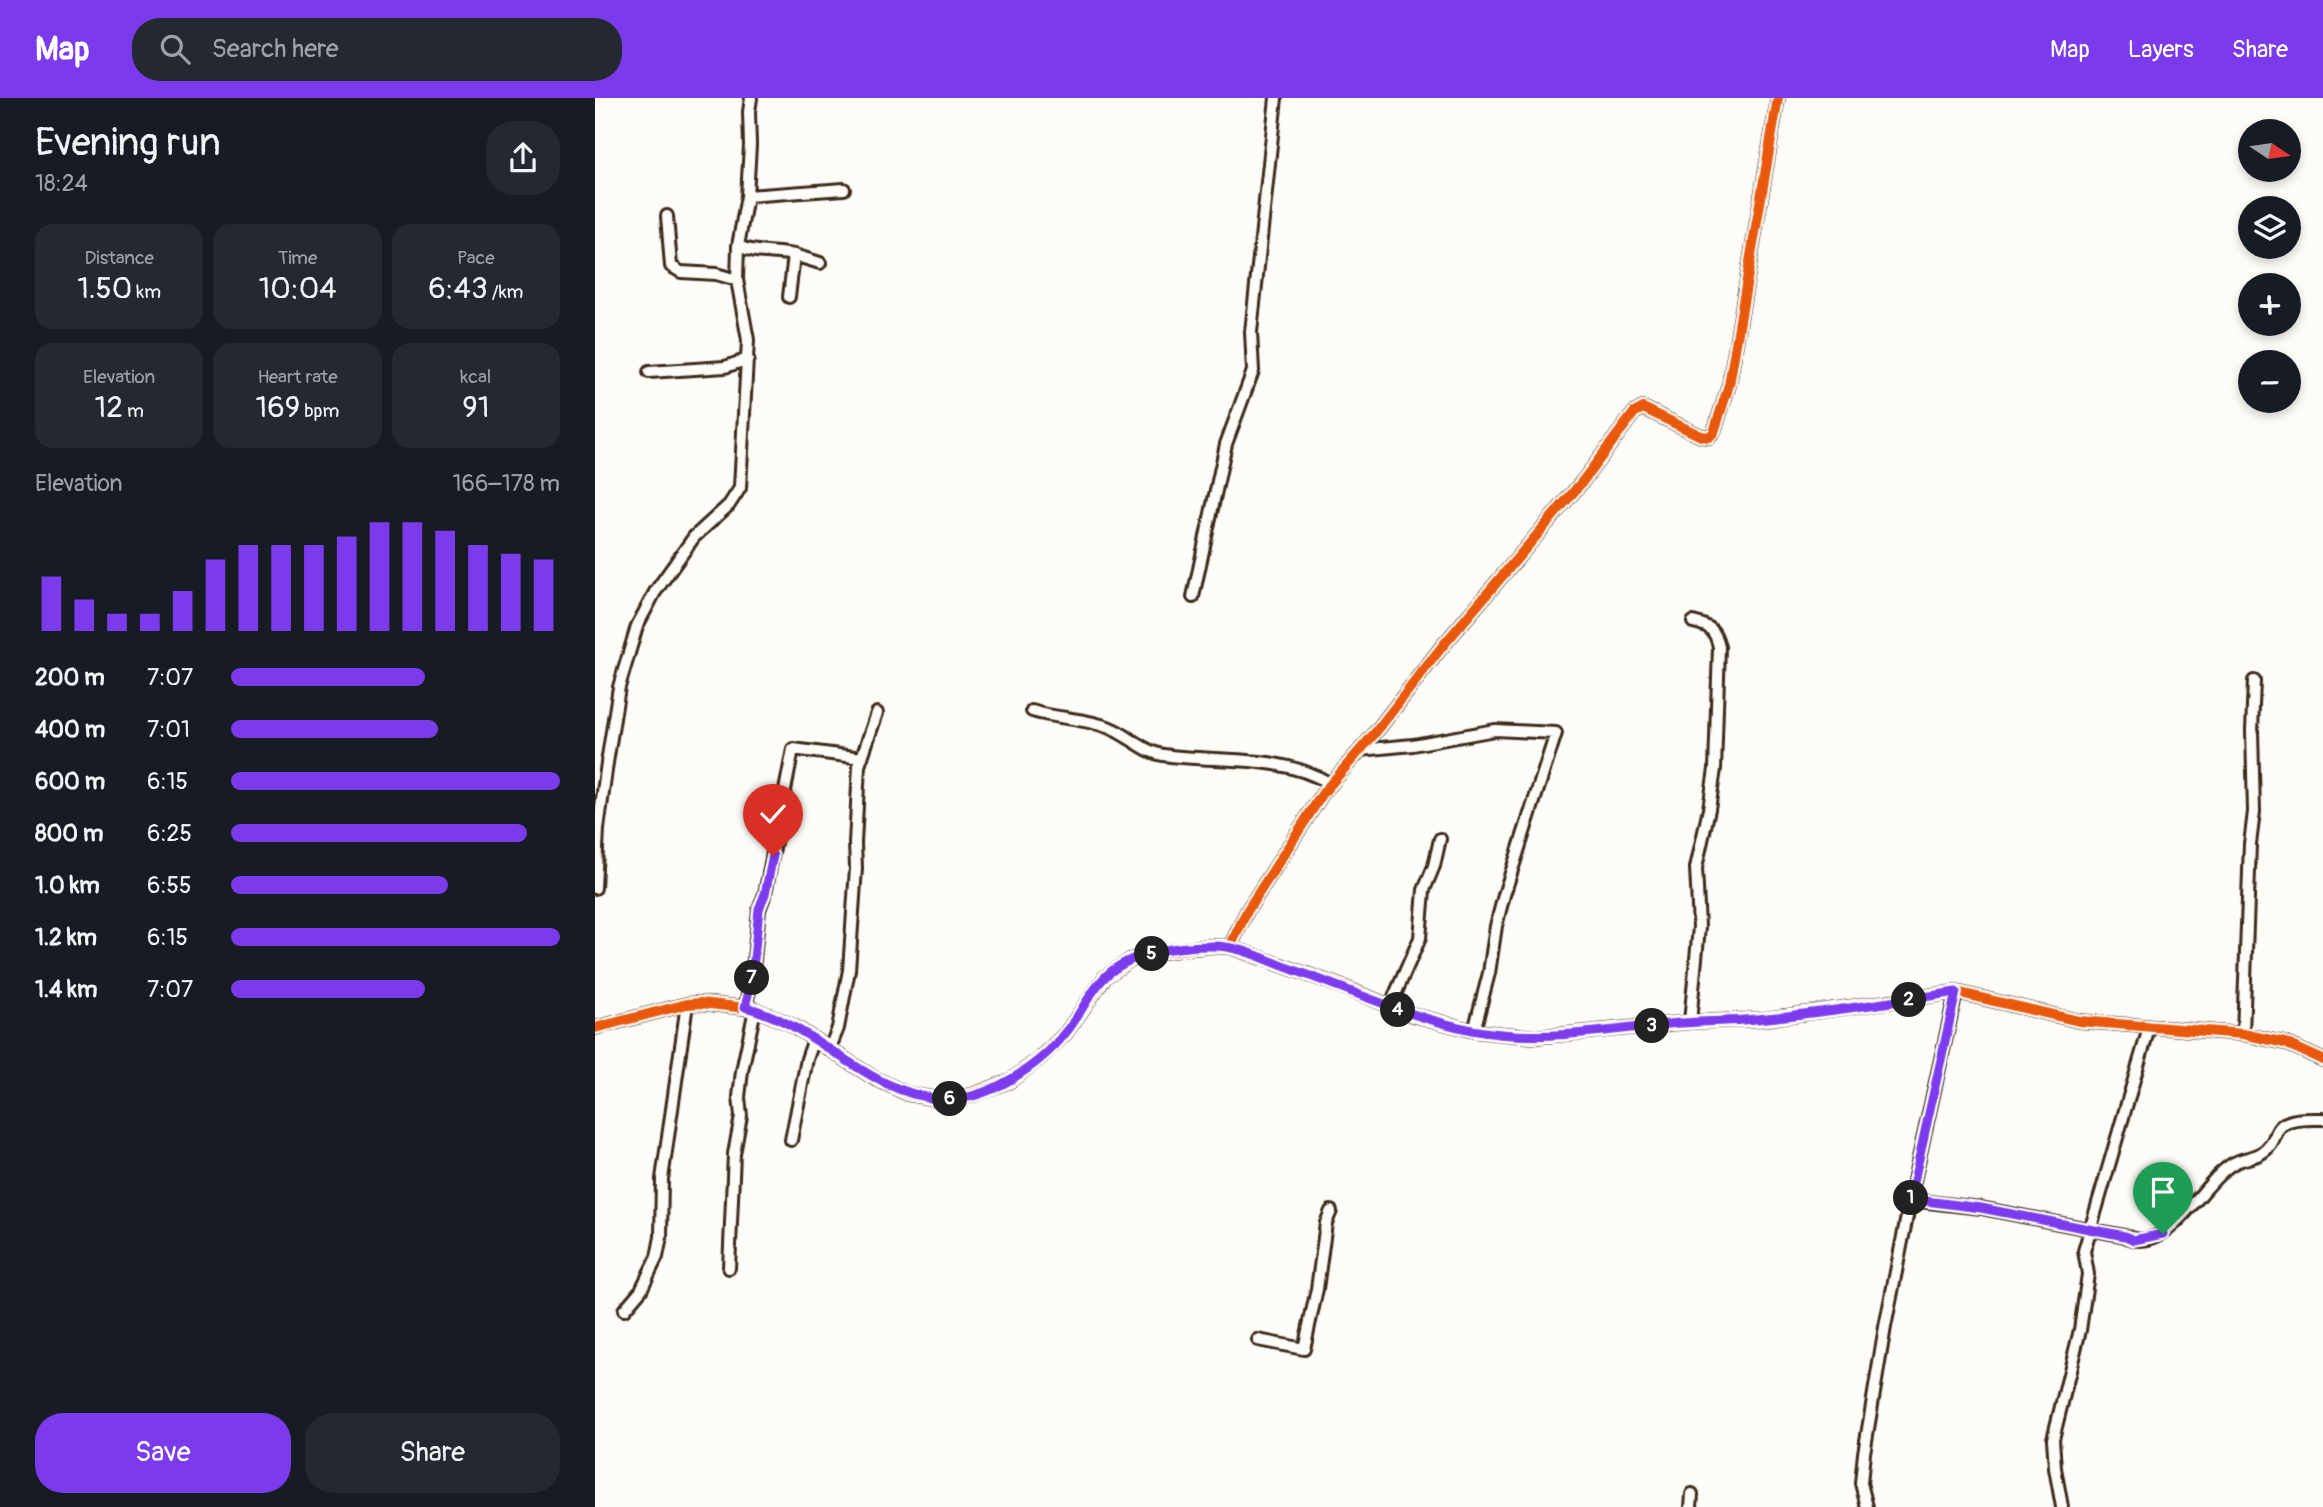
<!DOCTYPE html>
<html lang="en">
<head>
<meta charset="utf-8">
<style>
  :root { --surface:#171b24; --page:#242831; --text:#f1f3f6; --muted:#9ea1a6; --accent:#7c3aed }
  body { margin:0; font-family:Pangolin,sans-serif; background:var(--page); color:var(--text); height:100vh; display:flex; flex-direction:column; font-size:26px; white-space:nowrap }
  * { box-sizing:border-box; margin:0 }
  p { font-size:23px; color:var(--muted) }
  .icon { flex:none; width:38px; height:38px; fill:none; stroke:currentColor; stroke-width:2; stroke-linecap:round; stroke-linejoin:round }
  .map { position:relative; flex:1; overflow:hidden }
  .details { display:flex; flex-direction:column; background:var(--surface); width:595px }
  .details>* { flex:none }
  .needle { width:46px; rotate:103deg }
  .controls { position:absolute; left:1643px; top:21px; display:grid; gap:14px }
  .controls a { display:grid; place-items:center; width:63px; height:63px; border-radius:50%; background:var(--surface); box-shadow:0 4px 10px #0003; font-size:35px }
  .pin { position:absolute; display:grid; place-items:center; width:60px; height:60px; color:#fff; margin:-72px -30px; border-radius:50% 50% 50% 0; rotate:-45deg; box-shadow:0 0 7px #0007 }
  .pin .icon { rotate:45deg }
  .km { position:absolute; width:35px; height:35px; margin:-18px; border-radius:50%; background:#222; color:#fff; font-size:19px; line-height:35px; text-align:center }
  .round { display:grid; place-items:center; flex:none; width:74px; height:74px; border-radius:28px; background:var(--page) }
  .summary { display:flex; align-items:center; justify-content:space-between; height:119px; padding:0 35px }
  h1 { font-size:38px; font-weight:600; line-height:52px }
  .figures { display:grid; grid-template-columns:repeat(3,1fr); gap:10px; height:119px; padding:7px 35px }
  .figures div { display:grid; align-content:center; border-radius:18px; background:var(--page); text-align:center }
  .figures b { font-size:30px; font-weight:600 }
  .figures small { font-size:19px; font-weight:400 }
  .figures p { font-size:19px }
  .chart { height:196px; padding:14px 35px }
  .chart p { display:flex; justify-content:space-between }
  .chart svg { width:100%; height:126px; margin-top:7px; stroke:var(--accent); stroke-width:6 }
  .action { display:flex; gap:14px; margin-top:auto; padding:14px 35px }
  .action a { flex:1; height:80px; border-radius:28px; background:var(--accent); color:#fff; font-size:28px; font-weight:600; line-height:80px; text-align:center }
  .action a+a { background:var(--page); color:var(--text) }
  ul { padding:0 35px; list-style:none; font-size:23px }
  li { display:grid; grid-template-columns:112px 84px 1fr; align-items:center; height:52px }
  li i { height:18px; border-radius:9px; background:var(--accent) }
  header { display:flex; align-items:center; gap:42px; box-sizing:border-box; height:98px; padding:0 35px; background:var(--accent); color:#fff }
  header strong { font-size:33px }
  nav { display:flex; gap:38px; margin-inline-start:auto; font-size:24px }
  .search { width:490px; height:63px; background:var(--page); display:flex; align-items:center; gap:18px; box-sizing:border-box; padding:0 24px; border-radius:28px; color:var(--muted); font-size:26px }
  main { display:flex; flex:1; min-height:0 }
  .map>svg:first-child { display:block }
</style>
</head>
<body>
<header>
<strong>Map</strong>
<div class="search"><svg class="icon" aria-label="search" viewBox="0 0 24 24"><circle cx="10" cy="10" r="6"/><path d="M15 15l6 6"/></svg>Search here</div>
<nav><a>Map</a><a>Layers</a><a>Share</a></nav>
</header>
<main>
<section class="details">
<div class="summary"><div><h1>Evening run</h1><p>18:24</p></div><a class="round"><svg class="icon" aria-label="share" viewBox="0 0 24 24"><path d="M12 15V3M7 8l5-5 5 5M5 13v7h14v-7"/></svg></a></div>
<div class="figures">
<div><p>Distance</p><b>1.50<small> km</small></b></div>
<div><p>Time</p><b>10:04</b></div>
<div><p>Pace</p><b>6:43<small> /km</small></b></div>
</div>
<div class="figures">
<div><p>Elevation</p><b>12<small> m</small></b></div>
<div><p>Heart rate</p><b>169<small> bpm</small></b></div>
<div><p>kcal</p><b>91</b></div>
</div>
<div class="chart"><p><span>Elevation</span>166–178 m</p>
<svg viewBox="0 0 160 44" preserveAspectRatio="none"><path d="M5 44V25M15 44V33M25 44V38M35 44V38M45 44V30M55 44V19M65 44V14M75 44V14M85 44V14M95 44V11M105 44V6M115 44V6M125 44V9M135 44V14M145 44V17M155 44V19"/></svg>
</div>
<ul>
<li><b>200 m</b>7:07<i style="width:59%"></i></li>
<li><b>400 m</b>7:01<i style="width:63%"></i></li>
<li><b>600 m</b>6:15<i style="width:100%"></i></li>
<li><b>800 m</b>6:25<i style="width:90%"></i></li>
<li><b>1.0 km</b>6:55<i style="width:66%"></i></li>
<li><b>1.2 km</b>6:15<i style="width:100%"></i></li>
<li><b>1.4 km</b>7:07<i style="width:59%"></i></li>
</ul>
<div class="action"><a>Save</a><a>Share</a></div>
</section>
<div class="map">
<svg width="1728" height="1409" viewBox="0 0 1728 1409">
  <rect width="100%" height="100%" fill="#fdfcf7"/>
  <filter id="ink" filterUnits="userSpaceOnUse"><feTurbulence type="fractalNoise" baseFrequency=".0143" numOctaves="2"/><feDisplacementMap in="SourceGraphic" scale="14" xChannelSelector="R" yChannelSelector="G"/><feConvolveMatrix kernelMatrix="1 2 1 2 8 2 1 2 1" color-interpolation-filters="sRGB"/></filter>
  <g filter="url(#ink)">
    <g fill="none" stroke-linecap="round" stroke-linejoin="round">
      <defs>
        <path id="minor" d="M152 98 249 91
          M72 118 76 168 86 174 121 176 142 182
          M143 148C161 156 180 153 199 157L194 199
          M199 157 225 165
          M54 274 130 269 153 261
          M598 499 631 346 658 273 656 234 681 0
          M437 613C462 621 490 620 515 630 533 637 549 654 568 657 624 665 685 655 736 686
          M765 652 818 647 900 632 961 635 909 797 901 828 894 875 879 933
          M0 790 3 731 12 665 24 589 42 528 60 494 99 439 134 407 145 390 153 242 142 182 143 148 152 98 155 47 154 14 156 0
          M635 849 652 813 728 695 780 635 846 550 987 384 1039 315 1048 310 1106 338 1114 339 1119 334 1134 287 1183 0
          M795 908 825 840 829 792 839 768 845 741
          M150 909 157 881 164 812 170 796 198 651 267 660
          M1095 924 1104 829 1101 770 1114 711 1120 671 1124 549C1120 531 1115 528 1098 524
          M0 930 92 906 106 905 160 911 197 927 279 980 313 996 348 1002 377 997 415 983 445 960 471 935 510 879 535 862 560 855 615 848 635 849 748 889 815 916 879 933 940 939 1095 924 1170 921 1361 894 1484 923 1648 936 1690 945 1728 962
          M1648 936 1655 746 1659 714 1657 633 1659 583
          M235 950 243 930 254 872 261 770 260 745 264 668 282 615
          M196 1042 212 961 219 941
          M1315 1102 1386 1110 1530 1138C1574 1160 1606 1083 1639 1065 1652 1058 1665 1061 1676 1046 1681 1039 1681 1029 1691 1025 1702 1020 1716 1021 1728 1021
          M134 1170 139 1056 146 1018 144 999 147 973 160 911
          M29 1212 46 1192 62 1159 66 1139 67 1081 92 906
          M663 1242 709 1251 722 1191 731 1125 736 1113
          M1096 1409 1097 1396
          M1272 1409 1266 1385 1269 1355 1290 1229 1320 1078 1361 894
          M1467 1409 1460 1370 1458 1341 1485 1232 1493 1176 1489 1153 1554 930"/>
      </defs>
      <use href="#minor" stroke="#3b2a1e" stroke-width="16"/>
      <use href="#minor" stroke="#fdfcf7" stroke-width="10"/>
      <defs>
        <path id="cycleway" d="M635 849 652 813 728 695 780 635 846 550 987 384 1039 315 1048 310 1106 338 1114 339 1119 334 1134 287 1183 0
          M0 930 92 906 106 905 160 911 197 927 279 980 313 996 348 1002 377 997 415 983 445 960 471 935 510 879 535 862 560 855 615 848 635 849 748 889 815 916 879 933 940 939 1095 924 1170 921 1361 894 1484 923 1648 936 1690 945 1728 962"/>
      </defs>
      <use href="#cycleway" stroke="#fdfcf7" stroke-width="15"/>
      <use href="#cycleway" stroke="#e8590c" stroke-width="10"/>
    </g>
  </g>
  <g fill="none" stroke-linecap="round" stroke-linejoin="round" filter="url(#ink)">
    <defs>
      <path id="route" d="M178 758 170 796 164 811 157 881 150 909C221 926 270 994 344 1001 390 1006 446 967 473 932 486 915 495 893 511 878 536 854 582 848 616 848 642 847 667 860 691 869 753 891 813 919 877 932 942 945 1009 932 1074 926 1106 923 1139 924 1172 920 1235 914 1298 904 1361 894L1315 1101 1386 1110 1530 1138 1539 1142 1568 1136"/>
    </defs>
    <use href="#route" stroke="#fff" stroke-width="14"/>
    <use href="#route" stroke="#7c3aed" stroke-width="9"/>
  </g>
</svg>
<div class="controls">
<a><svg class="needle" viewBox="-14 -14 28 28"><path d="M0-13l5 13h-10z" fill="#e53935"/><path d="M0 13l5-13h-10z" fill="#9ea1a6"/></svg></a>
<a><svg class="icon" aria-label="layers" viewBox="0 0 24 24"><path d="M12 4l9 5-9 5-9-5zM3 14l9 5 9-5"/></svg></a>
<a>+</a>
<a>−</a>
</div>
<div class="pin" style="left:1568px;top:1136px;background:#1e9e55"><svg class="icon" aria-label="arrive" viewBox="0 0 24 24"><path d="M6 21V4h12l-3 4 3 4H6"/></svg></div>
<div class="pin" style="left:178px;top:758px;background:#d93025"><svg class="icon" aria-label="check" viewBox="0 0 24 24"><path d="M5 12l5 5 9-10"/></svg></div>
<b class="km" style="left:1316px;top:1100px">1</b>
<b class="km" style="left:1314px;top:902px">2</b>
<b class="km" style="left:1057px;top:928px">3</b>
<b class="km" style="left:803px;top:912px">4</b>
<b class="km" style="left:557px;top:856px">5</b>
<b class="km" style="left:355px;top:1001px">6</b>
<b class="km" style="left:157px;top:880px">7</b>
</div>
</main>
</body>
</html>
